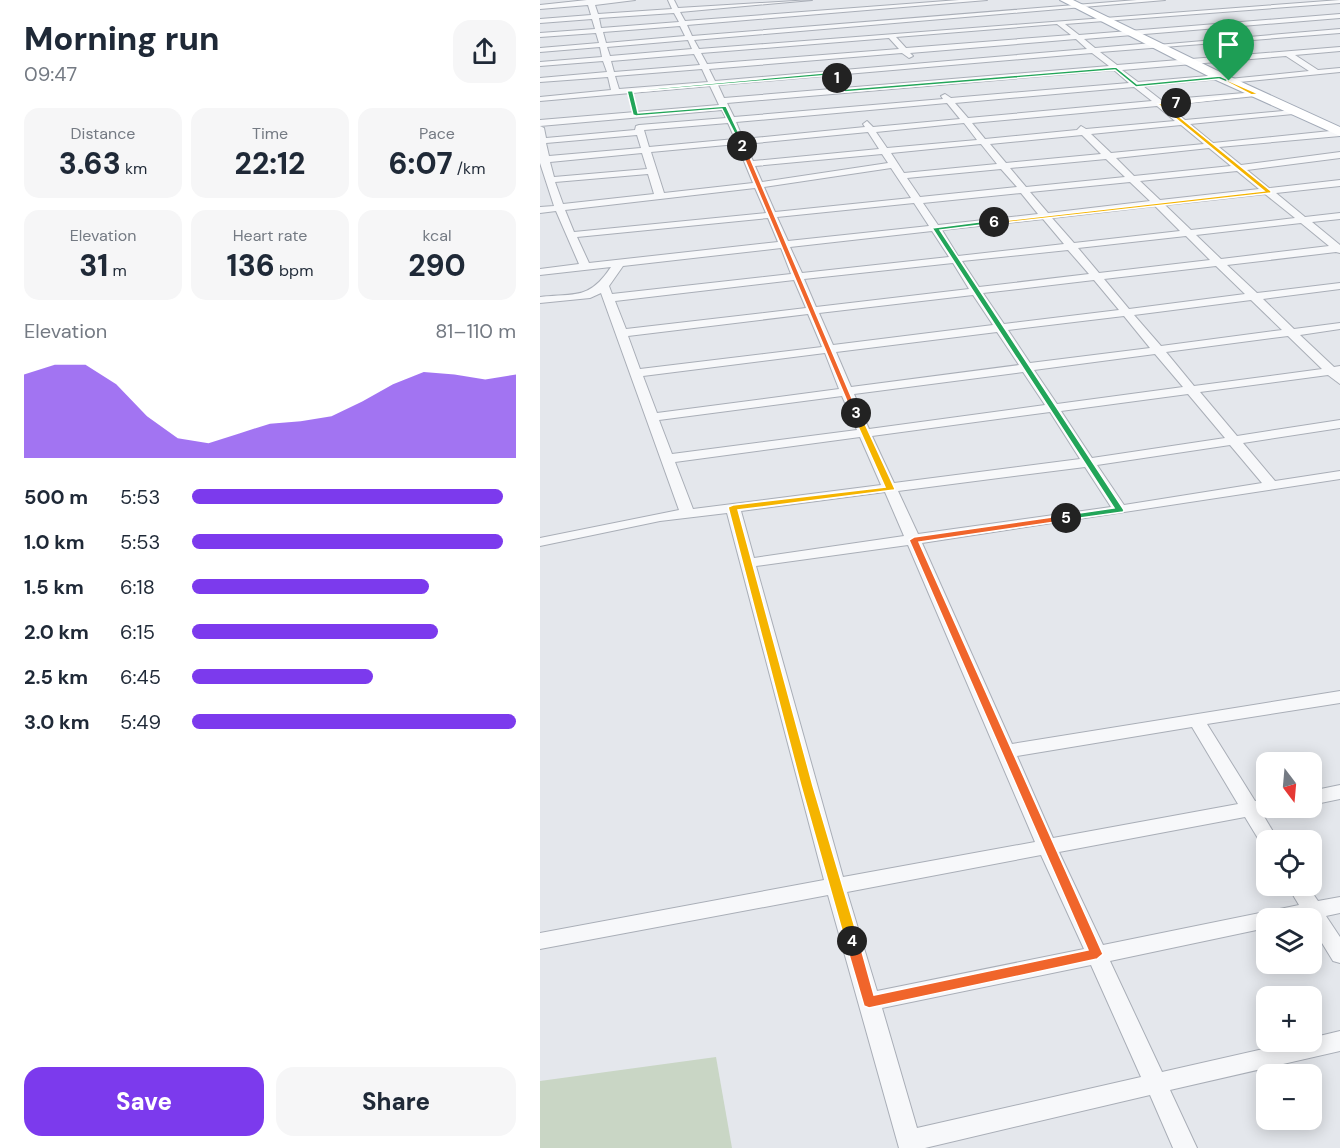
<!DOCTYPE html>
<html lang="en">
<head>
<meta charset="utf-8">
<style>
  :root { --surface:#fff; --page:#f6f6f7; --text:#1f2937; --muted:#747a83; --accent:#7c3aed }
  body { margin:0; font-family:"DM Sans",sans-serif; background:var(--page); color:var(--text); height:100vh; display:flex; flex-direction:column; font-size:22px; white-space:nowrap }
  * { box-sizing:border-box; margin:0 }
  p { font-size:20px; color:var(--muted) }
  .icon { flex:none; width:33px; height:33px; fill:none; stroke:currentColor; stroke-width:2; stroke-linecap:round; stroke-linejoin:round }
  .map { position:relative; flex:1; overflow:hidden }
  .side { display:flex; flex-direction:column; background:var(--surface); width:540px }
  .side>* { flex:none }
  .needle { width:39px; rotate:164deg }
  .fabs { position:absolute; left:716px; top:752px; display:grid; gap:12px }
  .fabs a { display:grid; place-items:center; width:66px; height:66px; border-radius:12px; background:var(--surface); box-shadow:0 3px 15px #0003; font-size:30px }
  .pin { position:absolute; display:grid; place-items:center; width:51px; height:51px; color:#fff; margin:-62px -26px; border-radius:50% 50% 50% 0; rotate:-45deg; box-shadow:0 0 6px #0007 }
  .pin .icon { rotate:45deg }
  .km { position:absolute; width:30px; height:30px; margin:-15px; border-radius:50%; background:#222; color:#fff; font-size:16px; line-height:30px; text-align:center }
  .round { display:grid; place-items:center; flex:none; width:63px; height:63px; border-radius:18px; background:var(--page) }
  .headline { display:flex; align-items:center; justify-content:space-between; height:102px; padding:0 24px }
  h1 { font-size:33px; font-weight:800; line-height:45px }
  .stats { display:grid; grid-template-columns:repeat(3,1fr); gap:9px; height:102px; padding:6px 24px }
  .stats div { display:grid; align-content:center; border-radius:15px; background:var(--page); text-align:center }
  .stats b { font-size:30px; font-weight:800 }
  .stats small { font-size:16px; font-weight:400 }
  .stats p { font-size:16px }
  .chart { height:168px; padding:12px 24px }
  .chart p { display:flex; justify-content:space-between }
  .chart svg { width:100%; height:108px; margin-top:6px; fill:var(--accent); opacity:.7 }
  .cta { display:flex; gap:12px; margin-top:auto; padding:12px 24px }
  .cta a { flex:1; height:69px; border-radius:18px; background:var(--accent); color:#fff; font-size:24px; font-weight:800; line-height:69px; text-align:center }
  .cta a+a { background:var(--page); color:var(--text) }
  ul { padding:0 24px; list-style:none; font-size:20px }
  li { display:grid; grid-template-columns:96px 72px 1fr; align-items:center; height:45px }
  li i { height:15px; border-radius:8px; background:var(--accent) }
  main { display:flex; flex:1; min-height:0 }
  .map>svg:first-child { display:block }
</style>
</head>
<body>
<main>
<section class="side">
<div class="headline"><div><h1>Morning run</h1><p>09:47</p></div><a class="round"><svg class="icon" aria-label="share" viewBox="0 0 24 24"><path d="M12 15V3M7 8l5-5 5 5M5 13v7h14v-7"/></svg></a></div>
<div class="stats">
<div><p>Distance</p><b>3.63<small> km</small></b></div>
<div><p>Time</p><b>22:12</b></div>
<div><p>Pace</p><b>6:07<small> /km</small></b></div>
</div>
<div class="stats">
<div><p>Elevation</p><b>31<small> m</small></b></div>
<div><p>Heart rate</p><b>136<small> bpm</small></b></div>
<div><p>kcal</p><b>290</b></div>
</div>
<div class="chart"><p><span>Elevation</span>81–110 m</p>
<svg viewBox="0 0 160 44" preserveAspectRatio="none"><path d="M0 44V10L10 6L20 6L30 14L40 27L50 36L60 38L70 34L80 30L90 29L100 27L110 21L120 14L130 9L140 10L150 12L160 10V44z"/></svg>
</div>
<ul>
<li><b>500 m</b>5:53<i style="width:96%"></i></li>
<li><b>1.0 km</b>5:53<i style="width:96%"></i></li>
<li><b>1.5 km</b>6:18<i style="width:73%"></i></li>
<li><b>2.0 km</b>6:15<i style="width:76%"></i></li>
<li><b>2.5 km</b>6:45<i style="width:56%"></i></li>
<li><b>3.0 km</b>5:49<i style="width:100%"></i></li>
</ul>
<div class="cta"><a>Save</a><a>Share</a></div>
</section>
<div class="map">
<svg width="800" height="1148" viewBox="0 0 800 1148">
  <rect width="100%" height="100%" fill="#e4e7ec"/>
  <path fill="#c9d6c5" d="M176 1057 192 1148H0V1081Z"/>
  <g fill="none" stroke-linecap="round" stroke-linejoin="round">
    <defs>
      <path id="minor" d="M47 0H95L55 5 58 14 132 9 128 0H134L138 8 272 0 140 12 145 21 419 0H447L147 25 152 36 597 0H625L154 40 159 49 800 0V3L525 24 539 35 800 14V18L544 39 555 48 613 43 617 45 800 29V33L560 52 577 65 800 47V51L755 55 778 70 800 68V72L689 83 685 81 689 79 769 71 746 56 582 70 598 82 680 75 684 77 680 79 603 86 621 100 716 92 720 94 716 96 626 105 645 120 753 110 757 112 753 114 650 124 673 143 800 130V136L679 147 701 165 800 152V158L707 170 729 188 800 180V186L736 193 765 217 800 213V219L772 222 800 245V253L796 252 687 265 717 293 800 283V289L723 299 754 329 800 323V329L760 335 794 367 800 366V384L788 375 660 392 697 436 800 420V428L703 443 735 481 800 471V479L382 543 472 744 800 691V703L667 724 715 801 726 799V807H735L732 811 722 813 738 840H726V846L722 845 705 817 519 852 563 945 759 905 747 885H767L778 901 800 897V913L786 916 800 937V963L793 961 771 925V918H726V928L570 961 622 1072 758 1041H771V1038L800 1031V1051L630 1090 657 1148H633L610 1095 385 1148H359L288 895 0 949V933L284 880 187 513 120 521 0 546V538L139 510 61 293 50 298 0 303V297C36 293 49 300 71 267L0 275V269L39 264 16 211 0 213V207L14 206 0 163V120L179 105 170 86 0 101V97L71 90 68 77 0 82V78L67 72 63 61 0 66V62L62 57 60 47 0 52V48L59 43 56 33 0 37V33L55 29 52 19 0 23V19L51 15 48 5 0 9V5ZM134 13 139 22 61 28 59 18ZM517 24 531 35 366 48 356 37ZM140 26 145 36 66 43 63 32ZM349 38 359 49 167 64 161 53ZM536 39 547 49 175 81 169 69 362 53 369 58 373 56 370 53ZM148 40 152 49 70 56 67 47ZM552 53 569 66 184 98 178 85ZM154 54 160 65 74 72 71 61ZM162 69 168 82 79 89 75 76ZM574 70 589 83 411 98 405 94 401 96 403 99 194 117 187 103ZM594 87 612 101 428 118 415 103ZM407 103 420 119 333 127 327 121 323 124 325 127 203 139 196 122ZM617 106 635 121 546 129 541 126 537 130 445 139 432 123ZM182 110 186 118 99 125 96 126 95 130 6 138 4 128 0 126ZM188 123 195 139 109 147 104 130ZM424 123 437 140 347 148 336 132ZM641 125 664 144 571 153 551 134ZM328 132 339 149 213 161 205 144ZM97 135 101 148 9 156 6 143ZM542 135 561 154 466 163 450 144ZM197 144 213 183 124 193 111 152ZM441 144 457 164 364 173 351 153ZM669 148 691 166 594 176 576 158ZM102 153 107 169 14 177 10 162ZM342 154 348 163 222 182 215 166ZM566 159 585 177 486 187 470 168ZM351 168 371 198 235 212 224 187ZM461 169 477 187 380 197 367 178ZM697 171 719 189 620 200 600 181ZM108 174 114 194 23 204 15 182ZM590 182 610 201 508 213 490 192ZM215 188 226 213 34 232 25 210ZM481 193 498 214 398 225 383 203ZM725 194 755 218 651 230 625 205ZM374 203 389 226 248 241 237 217ZM615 206 640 231 534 243 512 218ZM228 218 238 242 49 263 37 237ZM503 219 524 244 418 256 402 230ZM761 223 789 246 681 259 656 235ZM392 231 409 257 262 273 250 247ZM646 236 670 260 559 273 538 248ZM241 248 251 274 72 294 69 286 83 266ZM528 250 549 274 439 287 422 261ZM413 263 429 289 276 307 264 279ZM676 266 705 294 589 309 564 279ZM254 280 266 308 86 329 75 301ZM554 280 579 310 464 324 443 293ZM433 295 453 325 293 345 279 313ZM711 300 742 330 621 346 594 315ZM268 314 282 347 100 369 88 336ZM584 316 610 348 490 363 468 330ZM457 332 479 365 311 387 296 352ZM748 336 782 369 654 386 626 352ZM285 353 299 389 117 413 103 376ZM615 354 643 387 517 404 494 370ZM483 372 505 405 329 429 314 394ZM648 394 685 438 552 458 521 411ZM302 396 317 430 132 454 119 420ZM510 412 540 459 354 483 332 436ZM320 437 341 485 153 509 135 462ZM690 445 722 483 584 505 557 465ZM545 467 571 507 378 534 358 491ZM345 492 364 536 214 558 201 511ZM368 545 495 842 303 877 216 566ZM652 727 698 804 513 838 477 756ZM501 855 544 949 337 991 307 892ZM551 965 601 1077 377 1128 342 1008Z
        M800 785V799L771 805V791Z"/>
      <path id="primary" d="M520 0H533L684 74 800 127V136L676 80Z"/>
    </defs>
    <use href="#minor" stroke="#a9aeb7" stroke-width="2"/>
    <use href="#primary" stroke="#a3abb8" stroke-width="2"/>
    <use href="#minor" fill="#f7f8fa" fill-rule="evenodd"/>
    <use href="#primary" fill="#fff" fill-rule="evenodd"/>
  </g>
  <path fill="#22a559" stroke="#fff" stroke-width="1.5" d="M576 67 597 84 680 76 691 81 689 83 679 79 596 87 575 70 305 92 294 78 298 77 306 89Z"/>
  <path fill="#22a559" stroke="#fff" stroke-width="1.5" d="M294 72 298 79H295L292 75 93 92 98 113 186 106 205 146 202 148 182 109 96 116 93 115 87 91Z"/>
  <path fill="#f0652b" stroke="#fff" stroke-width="1.5" d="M202 145 205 146 319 415 312 413 199 146Z"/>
  <path fill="#f5b400" stroke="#fff" stroke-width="1.5" d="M316 411 320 413 355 489 354 490 198 510 273 786 319 941 312 947 305 941 261 786 188 507 193 505 345 487 312 413Z"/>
  <path fill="#f0652b" stroke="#fff" stroke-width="1.5" d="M526 515 531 518 529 520 379 542 563 954 557 959 329 1008 324 1006 305 941 312 936 319 941 334 995 548 950 369 540 374 537Z"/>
  <path fill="#22a559" stroke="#fff" stroke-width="1.5" d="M454 220 457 223 400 230 584 510 583 512 526 520 521 518 526 515 574 508 392 228Z"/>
  <path fill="#f5b400" stroke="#fff" stroke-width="1.5" d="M638 101V104L625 105 731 191V193L454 224 451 222 724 191 618 104Z"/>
  <path fill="#f5b400" stroke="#fff" stroke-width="1.5" d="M687 80 719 94 636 104 633 103 710 94 687 82Z"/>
</svg>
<div class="fabs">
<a><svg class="needle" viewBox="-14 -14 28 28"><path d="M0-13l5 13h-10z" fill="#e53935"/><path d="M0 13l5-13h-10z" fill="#747a83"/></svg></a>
<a><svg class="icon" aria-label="locate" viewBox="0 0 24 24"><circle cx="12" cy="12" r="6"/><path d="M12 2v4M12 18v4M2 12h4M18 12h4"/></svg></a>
<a><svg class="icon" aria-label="layers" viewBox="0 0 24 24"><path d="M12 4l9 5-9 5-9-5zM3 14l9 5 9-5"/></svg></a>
<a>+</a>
<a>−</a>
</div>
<div class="pin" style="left:689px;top:81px;background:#1e9e55"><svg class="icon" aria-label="arrive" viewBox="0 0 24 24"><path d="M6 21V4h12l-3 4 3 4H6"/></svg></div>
<b class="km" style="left:297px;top:78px">1</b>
<b class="km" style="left:202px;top:146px">2</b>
<b class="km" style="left:316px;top:413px">3</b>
<b class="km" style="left:312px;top:941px">4</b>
<b class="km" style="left:526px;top:518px">5</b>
<b class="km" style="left:454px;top:222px">6</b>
<b class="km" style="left:636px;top:103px">7</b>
</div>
</main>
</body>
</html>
